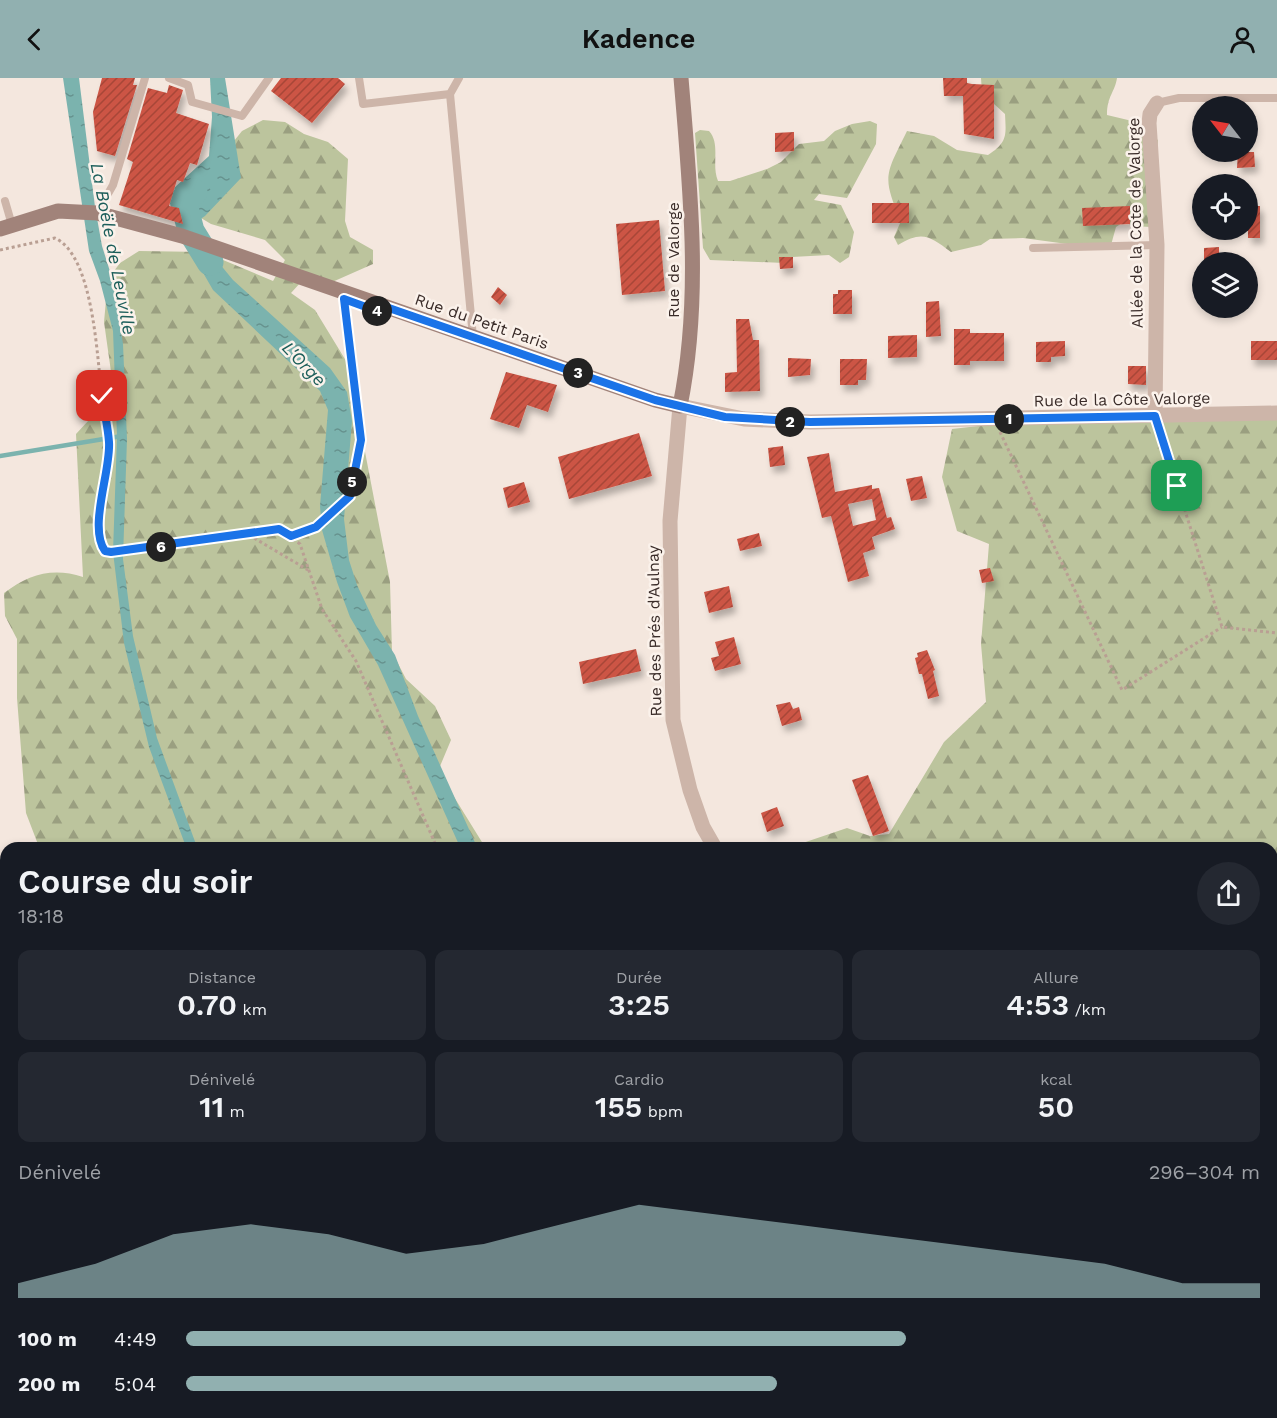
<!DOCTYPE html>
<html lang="fr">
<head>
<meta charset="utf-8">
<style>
  :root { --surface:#171b24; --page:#242831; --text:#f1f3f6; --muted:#9ea1a6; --accent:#91b0b0 }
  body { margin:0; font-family:"Work Sans",sans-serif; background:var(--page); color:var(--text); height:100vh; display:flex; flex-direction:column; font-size:22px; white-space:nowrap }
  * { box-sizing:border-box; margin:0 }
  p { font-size:20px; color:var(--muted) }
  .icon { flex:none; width:33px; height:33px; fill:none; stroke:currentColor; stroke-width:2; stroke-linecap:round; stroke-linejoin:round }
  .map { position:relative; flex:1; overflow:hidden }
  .side { position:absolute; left:0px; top:764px; width:1278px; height:578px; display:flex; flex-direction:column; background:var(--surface); border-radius:18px 18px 0 0; box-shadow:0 3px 9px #0003 }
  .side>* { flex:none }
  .needle { width:39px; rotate:301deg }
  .fabs { position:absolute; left:1192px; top:18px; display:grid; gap:12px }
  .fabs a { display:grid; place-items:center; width:66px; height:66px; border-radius:50%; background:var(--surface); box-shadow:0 3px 9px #0003; font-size:30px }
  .pin { position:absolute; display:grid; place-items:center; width:51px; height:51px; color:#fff; margin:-26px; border-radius:12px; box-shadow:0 3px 9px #0006 }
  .km { position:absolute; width:30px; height:30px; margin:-15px; border-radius:50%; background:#222; color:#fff; font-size:16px; line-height:30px; text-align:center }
  .round { display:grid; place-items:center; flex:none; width:63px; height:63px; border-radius:32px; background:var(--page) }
  .head { display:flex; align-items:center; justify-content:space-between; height:102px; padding:0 18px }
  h1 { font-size:33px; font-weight:600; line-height:45px }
  .metrics { display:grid; grid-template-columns:repeat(3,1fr); gap:9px; height:102px; padding:6px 18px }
  .metrics div { display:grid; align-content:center; border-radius:12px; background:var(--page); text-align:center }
  .metrics b { font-size:30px; font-weight:600 }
  .metrics small { font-size:16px; font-weight:400 }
  .metrics p { font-size:16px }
  .chart { height:168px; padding:12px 18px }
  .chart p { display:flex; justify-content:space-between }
  .chart svg { width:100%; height:108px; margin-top:6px; fill:var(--accent); opacity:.7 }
  ul { padding:0 18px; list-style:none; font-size:20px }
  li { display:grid; grid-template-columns:96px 72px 1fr; align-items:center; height:45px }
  li i { height:15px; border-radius:8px; background:var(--accent) }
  header { display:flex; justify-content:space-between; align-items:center; height:78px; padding:0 18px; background:var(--accent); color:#111; font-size:27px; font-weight:600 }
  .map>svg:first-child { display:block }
</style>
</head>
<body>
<header><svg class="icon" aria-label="back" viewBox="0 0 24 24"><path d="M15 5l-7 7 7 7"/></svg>Kadence<svg class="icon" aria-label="person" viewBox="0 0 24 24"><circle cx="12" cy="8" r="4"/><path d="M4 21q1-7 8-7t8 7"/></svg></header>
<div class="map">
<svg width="1277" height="1340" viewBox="0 0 1277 1340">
  <defs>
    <pattern id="forest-firs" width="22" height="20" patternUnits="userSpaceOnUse" patternTransform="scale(1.5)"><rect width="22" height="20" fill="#bcc49d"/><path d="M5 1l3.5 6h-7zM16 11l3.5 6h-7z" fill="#9a9f80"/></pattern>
    <pattern id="water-ripples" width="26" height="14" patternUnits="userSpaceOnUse" patternTransform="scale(1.5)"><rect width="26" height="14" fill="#7bb3ae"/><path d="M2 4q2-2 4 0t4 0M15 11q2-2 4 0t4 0" fill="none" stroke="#66928e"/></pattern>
    <pattern id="building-hatch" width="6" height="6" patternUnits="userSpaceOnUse" patternTransform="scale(1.5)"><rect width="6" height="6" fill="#cc5444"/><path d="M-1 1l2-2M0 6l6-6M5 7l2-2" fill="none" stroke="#a74639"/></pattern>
    <filter id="shadow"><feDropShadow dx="3.5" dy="6" stdDeviation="3" flood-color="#0004"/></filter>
  </defs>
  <rect width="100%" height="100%" fill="#f4e7de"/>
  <path fill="url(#forest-firs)" d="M981 0H1117C1115 14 1107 18 1107 37L1128 42 1158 62 1151 149 1132 148 1125 143 1116 149 1111 167 1082 168 1023 160 990 161 981 167 951 174C930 158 922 152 898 167L894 159 901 143C881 98 886 96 907 53L934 58 957 72 988 77C1008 64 1006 57 1005 36L982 15Z
    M263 42 285 44 304 56 328 64 348 81 345 143 350 159 373 172V186L330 205 301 204 291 215 315 232 351 291 357 332 390 504 392 574 406 601 435 628 451 662 438 693 485 769H39L26 735 17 620V561L5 538 4 515C29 496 53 489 83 499L76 356 114 315 104 244 108 201 120 185 139 173 204 174 273 203 285 182 265 162 211 146 201 140 226 73 242 53Z
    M870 43 877 46 876 66 847 120 819 116 814 122 841 127 854 154 849 179 840 185 829 177 792 179 784 185 710 182 703 170 695 55 700 52 709 53C721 66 711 87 718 103H730L767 91 781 84 799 66 824 63 835 53 852 46Z
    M1277 341V973L1272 975V770H788L847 750 870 758 889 756 944 664 986 624 981 566 989 466 957 453 942 399 952 351 996 346Z
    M6 886V1064L0 1060V894Z
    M1272 986 1277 1003V1340H83L85 1335H1272Z"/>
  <path fill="url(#water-ripples)" d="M63 0H79L95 129 102 168 113 203 123 266 127 361 123 481 133 558 157 660 197 769H186L149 669 124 565 113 474 117 358 113 253 100 203 89 173Z
    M210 0H225L241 100 205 138 196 144V152L184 143 183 146 174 110 209 78 212 39Z
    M189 157 205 168 233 202 330 290 347 314 352 343 344 441 349 482 357 507 376 547 395 577 418 638 477 769H460L378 587 350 539 337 504 322 452 320 428 328 332 320 313 213 212 198 186Z"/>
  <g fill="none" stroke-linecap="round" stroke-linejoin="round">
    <path stroke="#7bb3ae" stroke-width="4.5" d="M0 378 122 358"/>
    <path stroke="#7bb3ae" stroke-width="27" d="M194 114 183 122 191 153 210 184"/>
  </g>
  <path fill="url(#building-hatch)" fill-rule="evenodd" filter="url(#shadow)" d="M102 0H135L133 7H137L115 78 97 73 93 34Z
    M281 0H338L345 6 312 45 271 13Z
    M943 0H967V5L972 6 994 7V61L964 56 963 18H944Z
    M169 7 183 12 176 35 209 46 197 87 190 85 183 104 177 102 169 128 179 130 183 146 119 127 133 84 127 81 148 10 167 15Z
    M794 54V73L775 74V55Z
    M1238 74H1254L1255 89 1237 90Z
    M872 125H909V145H872Z
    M1130 128V146L1083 148 1082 130Z
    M1248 128H1260V160H1248Z
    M659 142 665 213 622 217 616 146Z
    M1219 169V183L1204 184V170Z
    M779 179H793V190L780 191Z
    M498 209 507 217 500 227 491 219Z
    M838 212H852V236H833V216H838Z
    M939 223 941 258 926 259V224Z
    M736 241H749L753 262H759L760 313 725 314V295L737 294Z
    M954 251H970V255H1004V283H970V287H954Z
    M917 257V279L888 280V258Z
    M1065 263V278L1051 279V284H1036V264Z
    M1251 263H1277V282H1251Z
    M788 280 811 281 810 297 788 299Z
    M840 281H867L866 302H858V307H840Z
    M1128 288H1146V307L1128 306Z
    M506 294 557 307 548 334 527 327 519 350 490 341Z
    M639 355 652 398 569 421 558 379Z
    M783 368 785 387 770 389 768 370Z
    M829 375 835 414 872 407V411L879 410 887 440 891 439 895 451 872 459 875 471 863 475 869 498 848 504 831 438 822 440 807 379ZM872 421 876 442 853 448 848 426Z
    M922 398 927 420 911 423 906 401Z
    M524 404 530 424 508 430 503 410Z
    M759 455 762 468 740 473 737 461Z
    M990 490 994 503 982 505 979 492Z
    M729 508 733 529 709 535 704 514Z
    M734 559 741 586 715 593 711 580 719 578 715 564Z
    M636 571 641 593 583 606 579 584Z
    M927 572 935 592 933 593 939 618 928 621 922 596H919L915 580 918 579 917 575Z
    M790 624 793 631 799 629 802 642 782 648 776 627Z
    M868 697 889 753 873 758 852 702Z
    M777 729 784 748 767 754 761 735Z"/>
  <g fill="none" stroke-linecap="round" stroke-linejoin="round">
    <path stroke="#b99f93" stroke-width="3" stroke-dasharray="3 3" stroke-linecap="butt" d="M0 172 55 160C94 178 97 281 102 319 104 334 108 350 109 365 111 393 89 450 105 473H130L279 451 300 466 322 531 356 583 437 770
      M1159 351 1222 549 1277 555
      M1000 354 1122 612 1222 549
      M249 457 308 492
      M291 458 316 449 350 418 361 362 345 230
      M774 1335 777 1340"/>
    <path stroke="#cdb5a9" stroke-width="8" d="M169 0 188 7 192 24 242 38 269 0
      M359 0 363 26 450 16 473 259
      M450 16 459 0
      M1157 25 1179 20H1277
      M5 123 12 147
      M97 135 113 107 145 0
      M1033 170 1157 167"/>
    <path stroke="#cdb5a9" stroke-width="15" d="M1155 338 1157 167 1149 45 1150 36 1157 25
      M715 770 703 749 690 712 673 642 670 443 680 328 744 341 810 344 1277 335
      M947 1335 949 1340"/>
    <path stroke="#a1837a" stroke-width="15" d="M0 151 58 133 97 135 182 158 655 322 680 328C702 219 690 110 681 0"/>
  </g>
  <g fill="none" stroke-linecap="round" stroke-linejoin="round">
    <defs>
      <path id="route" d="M102 318C104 333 108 349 109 364 111 393 88 449 105 473L111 474 279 451 291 458 316 449 350 418 361 362 344 221 385 236 386 229 655 322 725 339 810 344 1155 338 1177 408"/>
    </defs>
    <use href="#route" stroke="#fff" stroke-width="12"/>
    <use href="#route" stroke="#1a73e8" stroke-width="8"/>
  </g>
  <g text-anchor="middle" stroke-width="5" stroke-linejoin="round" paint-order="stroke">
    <g font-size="16" fill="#3a2c29" stroke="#fbf2eb">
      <text transform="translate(1135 145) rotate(-91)" y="6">Allée de la Cote de Valorge</text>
      <text transform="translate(673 182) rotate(-90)" y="6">Rue de Valorge</text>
      <text transform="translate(482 243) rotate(19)" y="6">Rue du Petit Paris</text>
      <text transform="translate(1122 321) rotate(-1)" y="6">Rue de la Côte Valorge</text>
      <text transform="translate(654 553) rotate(-91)" y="6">Rue des Prés d'Aulnay</text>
    </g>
    <g font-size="18" font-style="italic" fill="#1c5e5a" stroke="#fbf2eb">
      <text transform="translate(113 171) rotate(79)" y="6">La Boële de Leuville</text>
      <text transform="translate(304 286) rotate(46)" y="6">L'Orge</text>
    </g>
  </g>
</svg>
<div class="fabs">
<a><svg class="needle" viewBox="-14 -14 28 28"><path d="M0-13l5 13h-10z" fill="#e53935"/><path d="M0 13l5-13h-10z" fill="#9ea1a6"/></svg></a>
<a><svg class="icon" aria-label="locate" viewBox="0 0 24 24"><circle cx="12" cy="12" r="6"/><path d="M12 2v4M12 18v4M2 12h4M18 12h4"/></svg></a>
<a><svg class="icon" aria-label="layers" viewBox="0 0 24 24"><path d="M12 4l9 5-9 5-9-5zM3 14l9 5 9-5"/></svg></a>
</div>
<div class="pin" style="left:1177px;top:408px;background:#1e9e55"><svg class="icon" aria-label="arrive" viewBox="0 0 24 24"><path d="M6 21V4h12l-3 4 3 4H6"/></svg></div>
<div class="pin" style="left:102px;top:318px;background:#d93025"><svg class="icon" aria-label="check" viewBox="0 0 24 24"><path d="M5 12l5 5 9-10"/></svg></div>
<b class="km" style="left:1009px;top:341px">1</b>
<b class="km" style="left:790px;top:344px">2</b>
<b class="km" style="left:578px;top:295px">3</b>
<b class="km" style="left:377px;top:233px">4</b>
<b class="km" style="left:352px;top:404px">5</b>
<b class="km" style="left:161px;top:469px">6</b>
<section class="side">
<div class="head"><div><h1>Course du soir</h1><p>18:18</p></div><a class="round"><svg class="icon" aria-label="share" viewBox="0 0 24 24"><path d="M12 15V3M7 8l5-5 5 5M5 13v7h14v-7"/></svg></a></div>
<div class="metrics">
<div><p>Distance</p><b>0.70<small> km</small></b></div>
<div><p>Durée</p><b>3:25</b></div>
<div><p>Allure</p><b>4:53<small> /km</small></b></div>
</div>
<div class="metrics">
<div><p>Dénivelé</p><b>11<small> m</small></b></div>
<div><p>Cardio</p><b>155<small> bpm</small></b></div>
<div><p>kcal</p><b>50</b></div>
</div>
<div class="chart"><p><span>Dénivelé</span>296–304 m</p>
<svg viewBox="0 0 160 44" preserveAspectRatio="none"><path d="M0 44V38L10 30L20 18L30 14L40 18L50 26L60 22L70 14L80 6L90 10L100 14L110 18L120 22L130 26L140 30L150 38L160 38V44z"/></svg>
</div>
<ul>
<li><b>100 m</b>4:49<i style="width:67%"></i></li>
<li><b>200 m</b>5:04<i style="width:55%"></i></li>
</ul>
</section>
</div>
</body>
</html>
